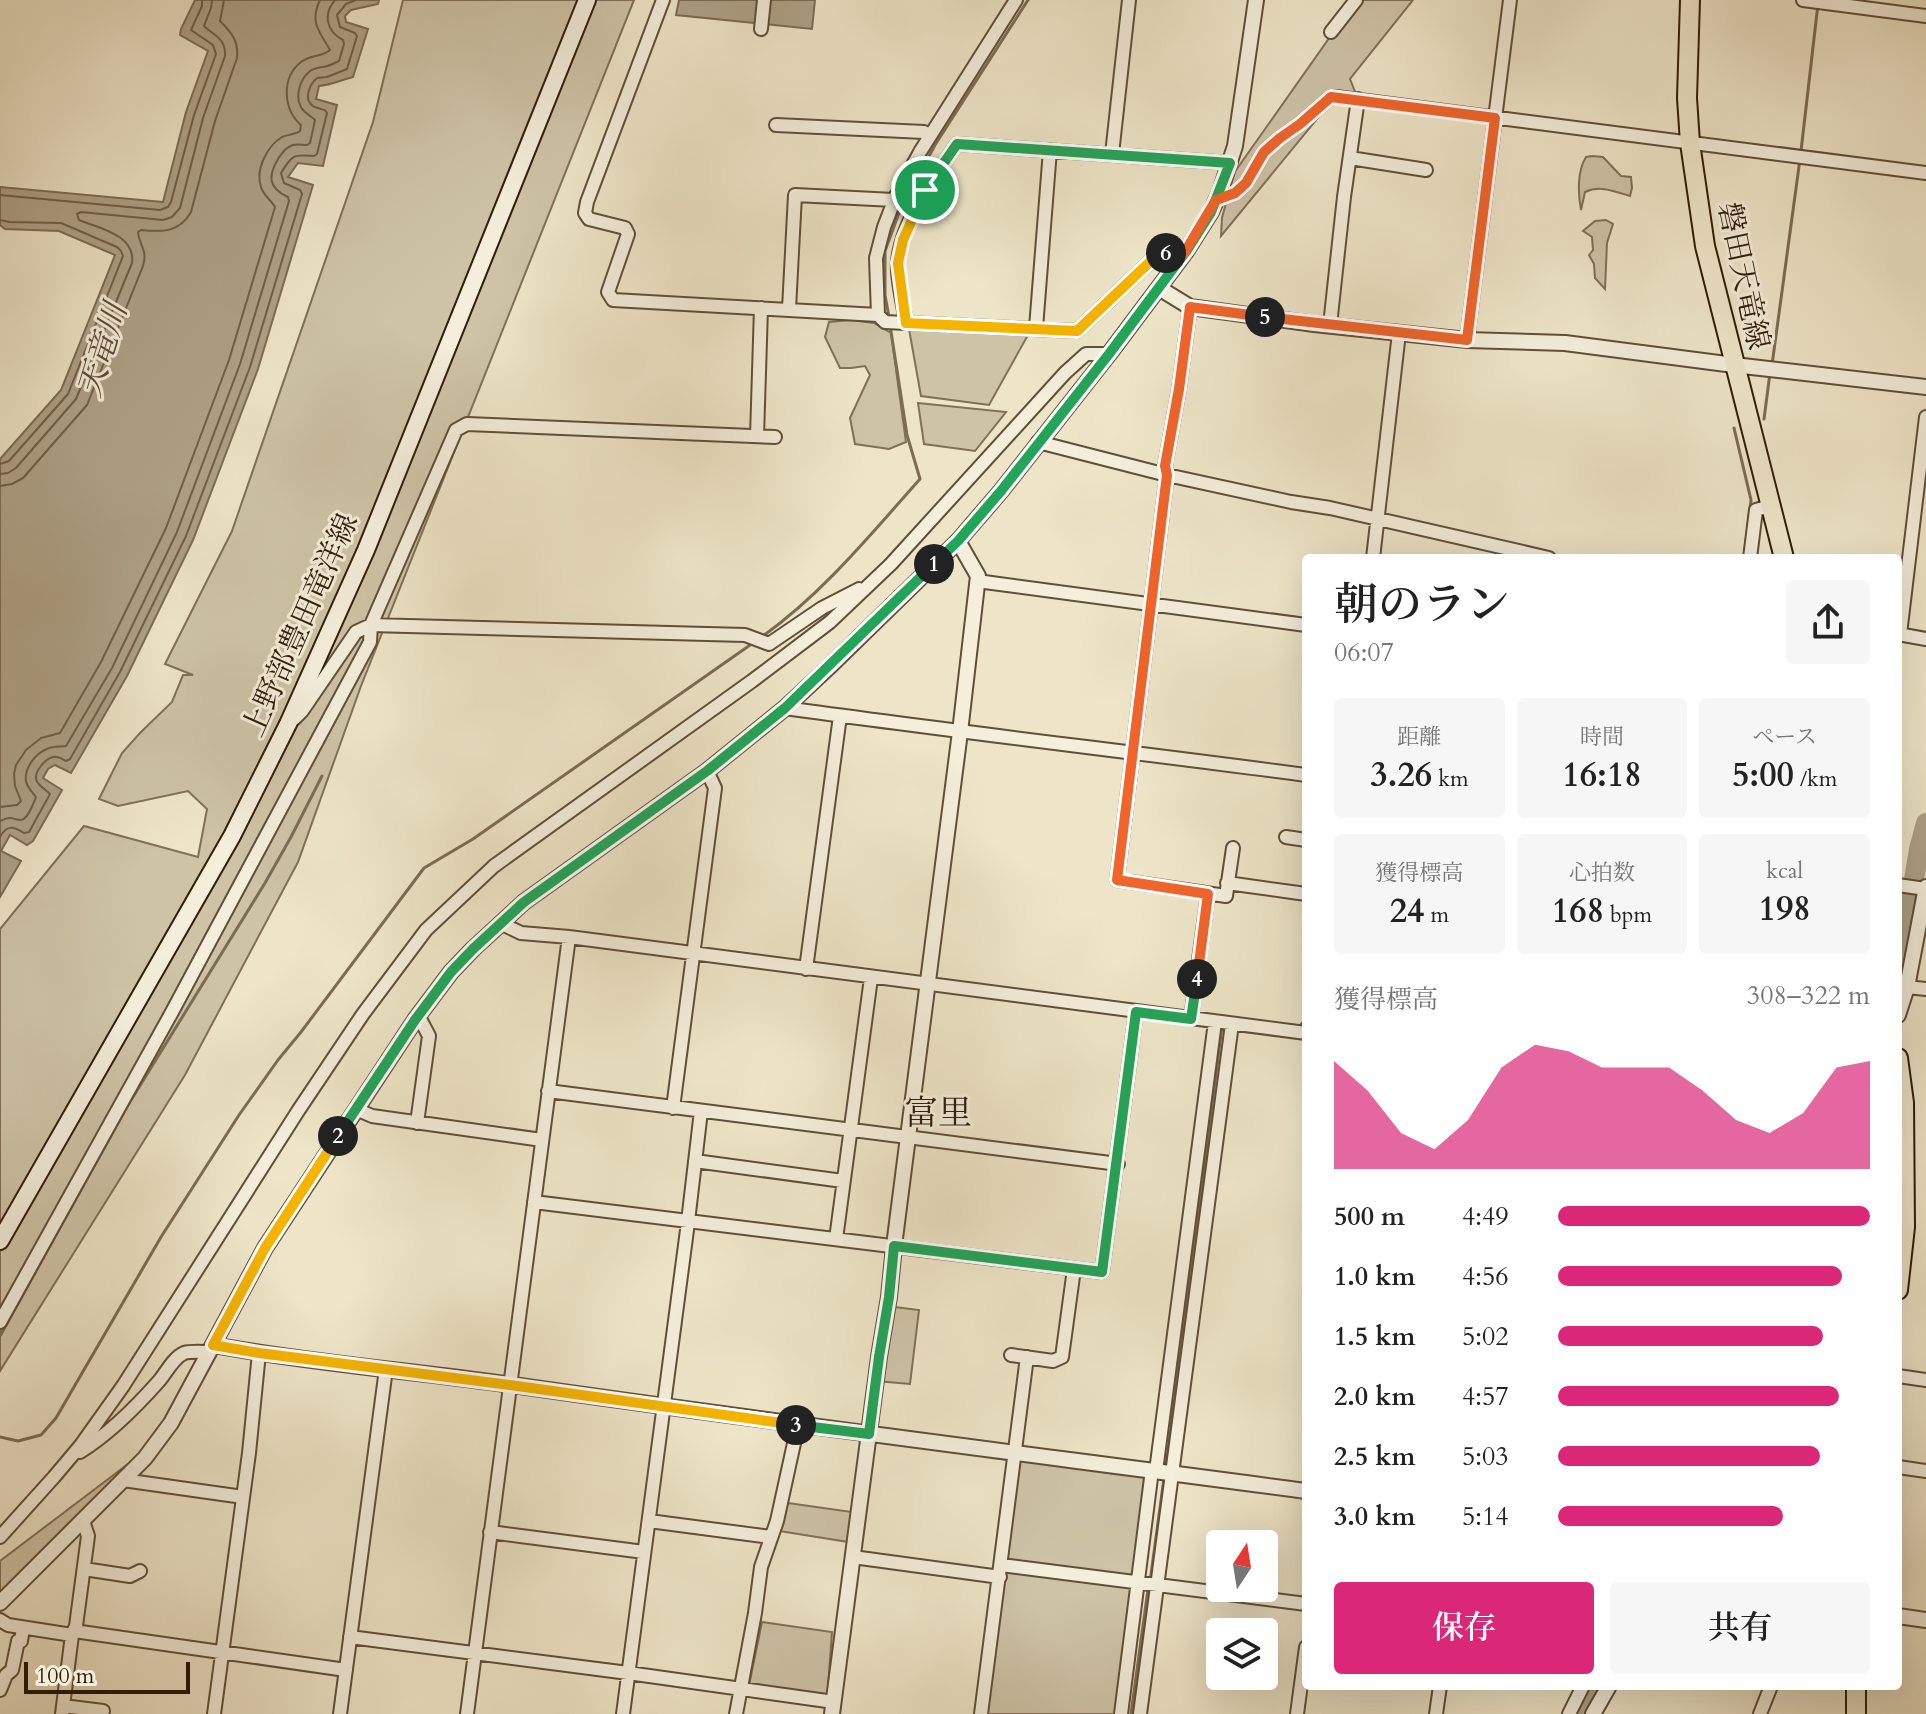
<!DOCTYPE html>
<html lang="ja">
<head>
<meta charset="utf-8">
<style>
  :root { --surface:#fff; --page:#f6f6f6; --text:#222; --muted:#767676; --accent:#db2777 }
  body { margin:0; font-family:Cardo,"Noto Serif JP",serif; background:var(--page); color:var(--text); height:100vh; display:flex; flex-direction:column; font-size:30px; white-space:nowrap }
  * { box-sizing:border-box; margin:0 }
  p { font-size:26px; color:var(--muted) }
  .icon { flex:none; width:44px; height:44px; fill:none; stroke:currentColor; stroke-width:2; stroke-linecap:round; stroke-linejoin:round }
  .map { position:relative; flex:1; overflow:hidden }
  .side { position:absolute; left:1302px; top:554px; width:600px; height:1136px; display:flex; flex-direction:column; background:var(--surface); border-radius:8px; box-shadow:0 8px 32px #0002 }
  .side>* { flex:none }
  .needle { width:52px; rotate:12deg }
  .controls { position:absolute; left:1206px; top:1530px; display:grid; gap:16px }
  .controls a { display:grid; place-items:center; width:72px; height:72px; border-radius:8px; background:var(--surface); box-shadow:0 8px 32px #0002; font-size:40px }
  .scale { position:absolute; left:24px; bottom:20px; width:166px; box-sizing:border-box; padding-left:8px; border:4px solid #311d08; border-top:0; font-size:22px; line-height:28px; white-space:nowrap; color:#311d08; -webkit-text-stroke:6px #f4eedb; paint-order:stroke }
  .pin { position:absolute; display:grid; place-items:center; width:68px; height:68px; color:#fff; margin:-34px; border:4px solid #fff; border-radius:50%; box-shadow:0 2px 8px #0007 }
  .km { position:absolute; width:40px; height:40px; margin:-20px; border-radius:50%; background:#222; color:#fff; font-size:22px; line-height:40px; text-align:center }
  .round { display:grid; place-items:center; flex:none; width:84px; height:84px; border-radius:8px; background:var(--page) }
  .summary { display:flex; align-items:center; justify-content:space-between; height:136px; padding:0 32px }
  h1 { font-size:44px; font-weight:600; line-height:60px }
  .figures { display:grid; grid-template-columns:repeat(3,1fr); gap:12px; height:136px; padding:8px 32px }
  .figures div { display:grid; align-content:center; border-radius:8px; background:var(--page); text-align:center }
  .figures b { font-size:34px; font-weight:600 }
  .figures small { font-size:22px; font-weight:400 }
  .figures p { font-size:22px }
  .chart { height:224px; padding:16px 32px }
  .chart p { display:flex; justify-content:space-between }
  .chart svg { width:100%; height:144px; margin-top:8px; fill:var(--accent); opacity:.7 }
  .button { display:flex; gap:16px; margin-top:auto; padding:16px 32px }
  .button a { flex:1; height:92px; border-radius:8px; background:var(--accent); color:#fff; font-size:32px; font-weight:600; line-height:92px; text-align:center }
  .button a+a { background:var(--page); color:var(--text) }
  ul { padding:0 32px; list-style:none; font-size:26px }
  li { display:grid; grid-template-columns:128px 96px 1fr; align-items:center; height:60px }
  li i { height:20px; border-radius:10px; background:var(--accent) }
  .map>svg:first-child { display:block }
</style>
</head>
<body>
<div class="map">
<svg width="1926" height="1714" viewBox="0 0 1926 1714">
  <rect width="100%" height="100%" fill="#eee5c8"/>
  <filter id="stains"><feTurbulence type="fractalNoise" baseFrequency=".0025" numOctaves="4"/><feColorMatrix values="0 0 0 0 .2 0 0 0 0 .09 0 0 0 0 .02 0 0 0 .5 -.17"/></filter>
  <radialGradient id="worn" r=".72"><stop offset=".6" stop-color="#630" stop-opacity="0"/><stop offset="1" stop-color="#630" stop-opacity=".3"/></radialGradient>
  <path fill="#cec3a7" stroke="#807058" stroke-width="2" d="M403 0H634L361 686 298 862 185 1075 0 1371V929L84 826 198 857 207 809 188 791 118 806 99 799 122 753 140 733 172 702 183 675H193L165 664 232 531 373 122Z
    M1356 0H1413L1350 79 1358 99 1335 97 1221 236 1222 218 1234 173Z
    M1592 156 1603 157 1621 176 1631 177 1632 188 1630 196C1614 191 1600 185 1585 192L1581 210C1578 194 1577 171 1586 157Z
    M1606 220 1613 224 1607 243 1605 289 1595 278 1594 264 1589 255 1593 250 1592 237 1583 231 1595 221Z
    M851 320 874 323 891 333 906 442 889 449 855 444 850 418 870 375 865 366 851 368H840L825 337 829 322Z
    M909 329 1028 335 989 405 921 396Z
    M918 403 1006 412 975 451 924 444Z
    M887 1306 919 1310 910 1384 876 1381Z
    M1015 1453 1152 1470 1121 1714H981Z
    M128 1464 0 1605V1561Z
    M788 1503 859 1513 855 1543 779 1531Z
    M762 1622 832 1632 827 1701 748 1690Z"/>
  <path fill="#aea187" stroke="#7c6c54" stroke-width="2" d="M195 0H379L378 4 351 10 345 16 346 22 368 29 353 77C341 80 331 85 319 86L316 99 337 105 323 166 298 163 288 177 313 185 258 369 193 540 127 676 71 773 55 765 48 769 43 778 62 790 33 841 27 845 10 835 1 851 21 861 0 897V459L61 390 115 255 59 231 5 229 0 225V187L163 202 186 112 208 51 180 35 181 29Z
    M679 0H815L812 29 676 15Z"/>
  <g fill="none" stroke-linecap="round" stroke-linejoin="round">
    <path stroke="#705f48" stroke-width="2" d="M0 195 160 210 168 207 171 202 194 115 216 54 213 45 191 30 202 6V0
      M0 220 9 222 61 223 117 247 121 251 123 256 68 394 9 461 0 464
      M0 474 8 473 16 468 76 399 132 263C136 235 99 228 79 220L77 214 81 212 163 220 172 217 180 208 203 118 225 56C226 38 214 36 204 26L211 8 212 0
      M0 486 12 484 23 478 87 405 143 266C148 249 139 246 138 232L141 230C162 232 179 233 191 212L215 121 237 58C239 41 231 32 220 21L224 0
      M0 807 17 805 21 801 15 786 14 774 16 765 26 750 41 738 60 733 101 662 166 528 229 360 275 207C271 200 263 195 261 187 255 170 267 146 282 137 286 135 297 134 300 131 301 129 300 127 301 125 283 109 281 78 301 62 310 55 322 57 330 50 320 32 309 23 320 0
      M0 821C14 815 12 820 21 820 28 819 33 804 36 797 32 792 27 787 26 781 24 768 36 753 47 749 53 746 61 747 66 746L112 668 177 532 240 364 289 201 288 197C268 188 268 176 278 159 282 153 286 147 293 145 298 144 302 145 307 145L310 143 315 120C311 116 304 113 301 107 295 97 300 79 309 72 314 67 321 68 327 66 331 65 335 63 339 61L344 44 343 40C326 31 323 14 335 0
      M0 837C7 824 14 827 24 833L29 832 50 794C46 790 37 785 36 779 35 771 45 759 53 757 58 756 62 759 66 761L70 759 120 672 186 536 250 367 302 194 300 190 284 183 281 173C292 155 293 154 314 156L317 154 327 113 325 110C324 110 314 107 313 106 303 99 310 84 317 78L327 77 347 69 357 36 355 33 340 27 337 15 346 4 356 0"/>
    <path stroke="#7c6c54" stroke-width="3" d="M1801 151 1818 4
      M889 317 885 295V251L900 210 935 145 1028 0
      M1772 365 1800 159
      M1764 419 1770 373
      M1734 428 1751 500 1744 558
      M763 636C823 593 871 534 920 479L907 435 890 325
      M1299 1027 1305 1020 1306 1013
      M0 1336 128 1105 265 883 291 837 322 776
      M0 1437 18 1441 41 1435 56 1418 161 1237 239 1115 278 1060 301 1032 424 868 473 839 753 643
      M1166 1467 1222 1026
      M1150 1582 1164 1478
      M1131 1714 1148 1589"/>
    <path stroke="#aea187" stroke-width="20" d="M1898 978 1919 849 1926 823
      M1581 1714 1594 1686"/>
    <defs>
      <path id="minor" d="M663 0 587 202 585 213 589 219 625 228 628 234 608 292 613 300 878 315 885 322 1077 331 1156 256 1167 252 1183 255
        M1803 0 1926 16
        M761 29 764 0
        M1331 32 1356 0
        M776 125 924 132 930 136
        M1112 154 1129 0
        M1350 158 1426 170
        M1216 200 1235 193 1246 183 1264 152 1280 138 1300 124 1331 97H1336L1926 173
        M1190 307 1179 389 1165 466 1167 475 1117 880 1226 896 1233 848
        M789 309 795 195 894 200
        M878 315 876 258 884 227 896 196 920 152 1016 0
        M906 323C904 306 896 277 898 261 902 221 935 175 957 144L1230 163
        M1330 325 1344 197 1358 99
        M1036 328 1050 150
        M1467 340 1510 0
        M757 436 761 308
        M1038 442 1167 475 1291 502 1330 508 1549 558
        M1373 558 1399 333
        M1750 558 1756 510 1770 506
        M977 581 1306 625
        M1898 634 1926 639
        M1900 634 1926 417
        M785 708C958 732 1132 752 1306 775
        M294 719 302 711 356 632 371 625 745 635 769 644 822 608 859 589
        M1286 837 1306 840
        M1227 883 1306 894
        M1898 885 1926 889
        M500 923 521 933 569 937 1306 1033
        M806 969 840 716
        M1907 987 1926 989
        M1191 1019 1208 894
        M548 1091 1118 1164
        M673 1108 715 788 707 771
        M356 1109 372 1116 542 1140
        M417 1123 429 1036 418 1015
        M695 1161 843 1181
        M534 1202 1102 1272 1136 1012
        M836 1239 871 978
        M0 1322 172 1012 370 642 371 625 456 430 467 424 775 437
        M1011 1355 1053 1361 1062 1357 1074 1269
        M1898 1376 1926 1380
        M80 1452C109 1434 136 1407 159 1381 166 1373 173 1358 184 1353 191 1351 202 1352 209 1352
        M1898 1467 1926 1471
        M1156 1471 1215 1022
        M123 1480 243 1497
        M649 1521 771 1537
        M490 1532 644 1552
        M0 1537 54 1477 81 1445 123 1386 298 1111 363 1014 426 930 494 866 752 681 830 622 891 564 1065 373 1086 354H1109
        M853 1557 1000 1577
        M1001 1565 1306 1604
        M84 1569 130 1576 140 1571
        M0 1620 8 1625 72 1635
        M74 1631 346 1670
        M350 1637 628 1673 834 1702
        M0 1690 6 1675 12 1670 18 1641H21L23 1628
        M63 1706 103 1711
        M62 1714 72 1635 76 1626 88 1536 83 1521
        M214 1714 249 1453 259 1353
        M340 1714 386 1369
        M467 1714 569 937
        M623 1714 687 1230 701 1111
        M736 1714 755 1613 761 1567 777 1521 798 1425
        M981 1714 1027 1357
        M1121 1714 1152 1470
        M1140 1714 1232 1024
        M1297 1714 1306 1647
        M1436 1714 1440 1686
        M1569 1714 1583 1686
        M1760 1714 1771 1686"/>
      <path id="tertiary" d="M1159 288 1190 307 1314 324 1467 340 1565 343 1734 365 1926 387
        M1898 1015 1907 987 1926 887
        M213 1345C312 1363 413 1371 513 1385 777 1423 1042 1456 1306 1491
        M0 1603 145 1458 171 1423 265 1248 415 1020 451 972 473 949 524 902 707 771 785 708 829 667 958 541 1001 491 1109 354 1187 250 1211 212 1220 192 1235 146 1256 0
        M1898 1616 1926 1620
        M832 1714 879 1357 889 1297 894 1246 960 732 978 576 958 541
        M1593 1714 1609 1686"/>
      <path id="secondary" d="M0 1241 232 836 288 724 366 550 587 0"/>
      <path id="primary" d="M1690 0 1687 98 1690 143 1705 246 1784 558
        M1898 1058 1904 1103 1905 1227 1898 1290
        M1856 1714V1686"/>
    </defs>
    <use href="#minor" stroke="#604f38" stroke-width="16"/>
    <use href="#tertiary" stroke="#604f38" stroke-width="18"/>
    <use href="#secondary" stroke="#311d08" stroke-width="20"/>
    <use href="#primary" stroke="#311d08" stroke-width="22"/>
    <use href="#minor" stroke="#f4eedb" stroke-width="12"/>
    <use href="#tertiary" stroke="#f4eedb" stroke-width="14"/>
    <use href="#secondary" stroke="#f4eedb" stroke-width="16"/>
    <use href="#primary" stroke="#eee5c8" stroke-width="18"/>
  </g>
  <g fill="none" stroke-linecap="round" stroke-linejoin="round">
    <defs>
      <path id="split-1" d="M925 190 957 144 1230 163 1211 212 1187 250 1109 354 1001 491 958 541 934 564"/>
      <path id="split-2" d="M338 1136 415 1020 451 972 473 949 524 902 707 771 785 708 934 564"/>
      <path id="split-3" d="M338 1136 265 1248 213 1345 259 1353 510 1385 796 1425"/>
      <path id="split-4" d="M796 1425 869 1434 879 1357 889 1297 894 1246 1102 1272 1136 1012 1191 1019 1197 979"/>
      <path id="split-5" d="M1197 979 1208 894 1117 880 1167 475 1165 466 1179 389 1190 307 1265 317"/>
      <path id="split-6" d="M1166 253 1183 255 1216 200 1235 193 1246 183 1264 152 1280 138 1300 124 1331 97 1495 118 1467 340 1265 317"/>
      <path id="split-7" d="M925 190 903 240 898 263 906 323 1077 331 1156 256 1166 253"/>
    </defs>
    <use href="#split-1" stroke="#fff" stroke-width="16"/>
    <use href="#split-2" stroke="#fff" stroke-width="16"/>
    <use href="#split-3" stroke="#fff" stroke-width="16"/>
    <use href="#split-4" stroke="#fff" stroke-width="16"/>
    <use href="#split-5" stroke="#fff" stroke-width="16"/>
    <use href="#split-6" stroke="#fff" stroke-width="16"/>
    <use href="#split-7" stroke="#fff" stroke-width="16"/>
    <use href="#split-1" stroke="#22a559" stroke-width="10"/>
    <use href="#split-2" stroke="#22a559" stroke-width="10"/>
    <use href="#split-3" stroke="#f5b400" stroke-width="10"/>
    <use href="#split-4" stroke="#22a559" stroke-width="10"/>
    <use href="#split-5" stroke="#f0652b" stroke-width="10"/>
    <use href="#split-6" stroke="#f0652b" stroke-width="10"/>
    <use href="#split-7" stroke="#f5b400" stroke-width="10"/>
  </g>
  <g text-anchor="middle" stroke-width="6" stroke-linejoin="round" paint-order="stroke">
    <g font-size="30" fill="#311d08" stroke="#f4eedb">
      <text transform="translate(1744 276) rotate(78)" y="10">磐田天竜線</text>
      <text transform="translate(300 625) rotate(-66)" y="10">上野部豊田竜洋線</text>
    </g>
    <g font-size="32" font-style="italic" fill="#5d4b34" stroke="#f4eedb">
      <text transform="translate(102 350) rotate(-73)" y="11">天竜川</text>
    </g>
    <g font-size="34" fill="#311d08" stroke="#f4eedb">
      <text x="938" y="1124">富里</text>
    </g>
  </g>
  <rect width="100%" height="100%" filter="url(#stains)"/>
  <rect width="100%" height="100%" fill="url(#worn)"/>
</svg>
<div class="controls">
<a><svg class="needle" viewBox="-14 -14 28 28"><path d="M0-13l5 13h-10z" fill="#e53935"/><path d="M0 13l5-13h-10z" fill="#767676"/></svg></a>
<a><svg class="icon" aria-label="layers" viewBox="0 0 24 24"><path d="M12 4l9 5-9 5-9-5zM3 14l9 5 9-5"/></svg></a>
</div>
<div class="scale">100 m</div>
<div class="pin" style="left:925px;top:190px;background:#1e9e55"><svg class="icon" aria-label="arrive" viewBox="0 0 24 24"><path d="M6 21V4h12l-3 4 3 4H6"/></svg></div>
<b class="km" style="left:934px;top:564px">1</b>
<b class="km" style="left:338px;top:1136px">2</b>
<b class="km" style="left:796px;top:1425px">3</b>
<b class="km" style="left:1197px;top:979px">4</b>
<b class="km" style="left:1265px;top:317px">5</b>
<b class="km" style="left:1166px;top:253px">6</b>
<section class="side">
<div class="summary"><div><h1>朝のラン</h1><p>06:07</p></div><a class="round"><svg class="icon" aria-label="share" viewBox="0 0 24 24"><path d="M12 15V3M7 8l5-5 5 5M5 13v7h14v-7"/></svg></a></div>
<div class="figures">
<div><p>距離</p><b>3.26<small> km</small></b></div>
<div><p>時間</p><b>16:18</b></div>
<div><p>ペース</p><b>5:00<small> /km</small></b></div>
</div>
<div class="figures">
<div><p>獲得標高</p><b>24<small> m</small></b></div>
<div><p>心拍数</p><b>168<small> bpm</small></b></div>
<div><p>kcal</p><b>198</b></div>
</div>
<div class="chart"><p><span>獲得標高</span>308–322 m</p>
<svg viewBox="0 0 160 44" preserveAspectRatio="none"><path d="M0 44V11L10 20L20 33L30 38L40 29L50 13L60 6L70 8L80 13L90 13L100 13L110 20L120 29L130 33L140 27L150 13L160 11V44z"/></svg>
</div>
<ul>
<li><b>500 m</b>4:49<i style="width:100%"></i></li>
<li><b>1.0 km</b>4:56<i style="width:91%"></i></li>
<li><b>1.5 km</b>5:02<i style="width:85%"></i></li>
<li><b>2.0 km</b>4:57<i style="width:90%"></i></li>
<li><b>2.5 km</b>5:03<i style="width:84%"></i></li>
<li><b>3.0 km</b>5:14<i style="width:72%"></i></li>
</ul>
<div class="button"><a>保存</a><a>共有</a></div>
</section>
</div>
</body>
</html>
